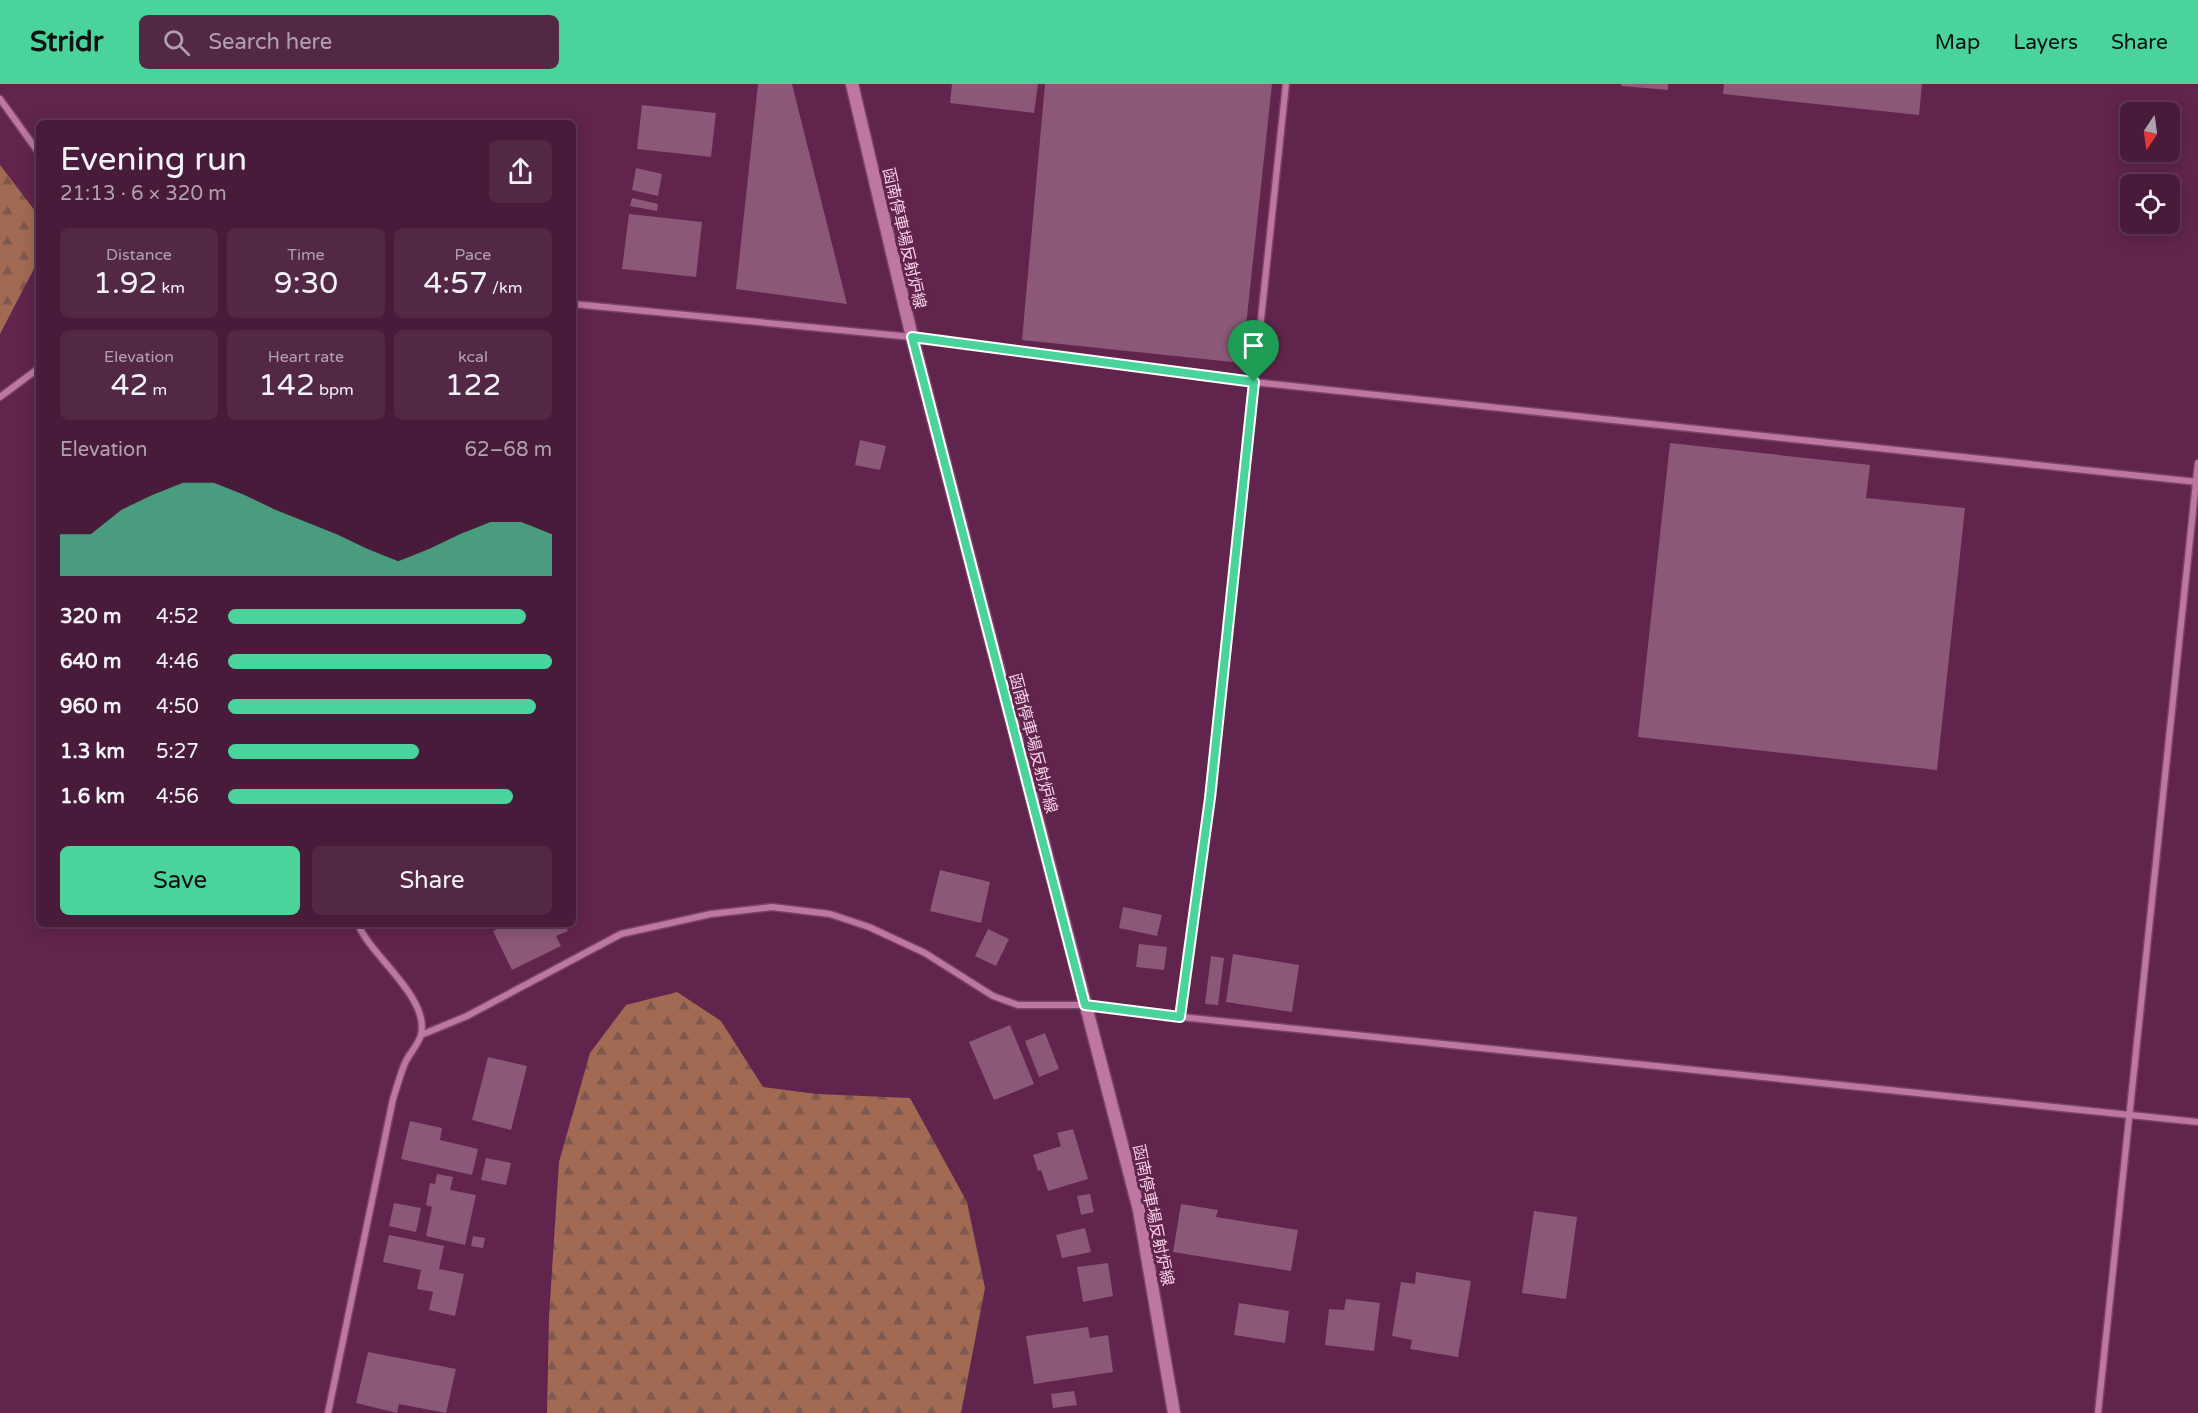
<!DOCTYPE html>
<html lang="en">
<head>
<meta charset="utf-8">
<style>
  :root { --surface:#491b3a; --page:#532845; --text:#f1f3f6; --muted:#b1a1af; --line:#613954; --accent:#4ad49c }
  body { margin:0; font-family:"Varela Round","Noto Sans JP",sans-serif; background:var(--page); color:var(--text); height:100vh; display:flex; flex-direction:column; font-size:22px; white-space:nowrap }
  * { box-sizing:border-box; margin:0 }
  p { font-size:20px; color:var(--muted) }
  .icon { flex:none; width:33px; height:33px; fill:none; stroke:currentColor; stroke-width:2; stroke-linecap:round; stroke-linejoin:round }
  .map { position:relative; flex:1; overflow:hidden }
  .drawer { position:absolute; left:36px; top:36px; width:540px; height:807px; display:flex; flex-direction:column; background:var(--surface); border-radius:9px; box-shadow:0 3px 15px #0003,0 0 0 2px var(--line) }
  .drawer>* { flex:none }
  .needle { width:39px; rotate:193deg }
  .buttons { position:absolute; left:2120px; top:18px; display:grid; gap:12px }
  .buttons a { display:grid; place-items:center; width:60px; height:60px; border-radius:9px; background:var(--surface); box-shadow:0 3px 15px #0003,0 0 0 2px var(--line); font-size:30px }
  .pin { position:absolute; display:grid; place-items:center; width:51px; height:51px; color:#fff; margin:-62px -26px; border-radius:50% 50% 50% 0; rotate:-45deg; box-shadow:0 0 6px #0007 }
  .pin .icon { rotate:45deg }
  .round { display:grid; place-items:center; flex:none; width:63px; height:63px; border-radius:9px; background:var(--page) }
  .head { display:flex; align-items:center; justify-content:space-between; height:102px; padding:0 24px }
  h1 { font-size:33px; font-weight:600; line-height:45px }
  .figures { display:grid; grid-template-columns:repeat(3,1fr); gap:9px; height:102px; padding:6px 24px }
  .figures div { display:grid; align-content:center; border-radius:9px; background:var(--page); text-align:center }
  .figures b { font-size:30px; font-weight:600 }
  .figures small { font-size:16px; font-weight:400 }
  .figures p { font-size:16px }
  .chart { height:168px; padding:12px 24px }
  .chart p { display:flex; justify-content:space-between }
  .chart svg { width:100%; height:108px; margin-top:6px; fill:var(--accent); opacity:.7 }
  .action { display:flex; gap:12px; margin-top:auto; padding:12px 24px }
  .action a { flex:1; height:69px; border-radius:9px; background:var(--accent); color:#111; font-size:24px; font-weight:600; line-height:69px; text-align:center }
  .action a+a { background:var(--page); color:var(--text) }
  ul { padding:0 24px; list-style:none; font-size:20px }
  li { display:grid; grid-template-columns:96px 72px 1fr; align-items:center; height:45px }
  li i { height:15px; border-radius:8px; background:var(--accent) }
  header { display:flex; align-items:center; gap:36px; box-sizing:border-box; height:84px; padding:0 30px; background:var(--accent); color:#111 }
  header strong { font-size:28px }
  nav { display:flex; gap:33px; margin-inline-start:auto; font-size:21px }
  .search { width:420px; height:54px; background:var(--page); display:flex; align-items:center; gap:15px; box-sizing:border-box; padding:0 21px; border-radius:9px; color:var(--muted); font-size:22px }
  .map>svg:first-child { display:block }
</style>
</head>
<body>
<header>
<strong>Stridr</strong>
<div class="search"><svg class="icon" aria-label="search" viewBox="0 0 24 24"><circle cx="10" cy="10" r="6"/><path d="M15 15l6 6"/></svg>Search here</div>
<nav><a>Map</a><a>Layers</a><a>Share</a></nav>
</header>
<div class="map">
<svg width="2198" height="1329" viewBox="0 0 2198 1329">
  <defs>
    <pattern id="forest-firs" width="22" height="20" patternUnits="userSpaceOnUse" patternTransform="scale(1.5)"><rect width="22" height="20" fill="#a26953"/><path d="M5 1l3.5 6h-7zM16 11l3.5 6h-7z" fill="#7f584e"/></pattern>
  </defs>
  <rect width="100%" height="100%" fill="#61244d"/>
  <path fill="url(#forest-firs)" d="M0 81 39 132V175L0 250Z
    M677 908 721 937 763 1003 816 1010 910 1014 967 1118 985 1204 961 1329H547L549 1233 559 1078 590 969 626 921Z"/>
  <path fill="#8b5878" d="M758 0H792L847 220 736 205Z
    M952 0H1038L1034 29 950 19Z
    M1045 0H1272L1242 279 1022 256Z
    M1621 0H1668V6L1621 2Z
    M1724 0H1922L1919 31 1723 10Z
    M642 21 716 29 711 73 637 65Z
    M636 84 662 90 658 112 632 106Z
    M632 114 658 120 657 127 630 122Z
    M629 130 702 138 696 193 622 185Z
    M860 356 886 362 880 386 855 381Z
    M1670 359 1870 381 1866 414 1965 424 1937 686 1638 653Z
    M940 786 990 798 981 839 930 827Z
    M1123 823 1162 831 1157 852 1119 844Z
    M506 840H565L568 847 556 852 561 862 512 886 493 847Z
    M988 845 1009 855 996 882 975 872Z
    M1139 860 1167 863 1164 886 1136 883Z
    M1233 870 1299 881 1292 928 1226 918Z
    M1211 872 1224 874 1218 921 1205 920Z
    M1010 941 1034 1000 994 1016 969 958Z
    M1045 949 1059 985 1039 993 1025 957Z
    M488 973 527 982 511 1046 472 1036Z
    M410 1037 442 1044 440 1056 478 1065 472 1091 401 1075Z
    M1073 1045 1088 1095 1048 1107 1041 1086 1038 1087 1033 1071 1061 1062 1057 1049Z
    M486 1074 511 1079 506 1101 481 1096Z
    M437 1090 453 1093 450 1106 476 1111 465 1161 426 1152 432 1123 426 1121 430 1099 435 1100Z
    M1090 1110 1094 1128 1081 1131 1077 1112Z
    M394 1119 421 1124 416 1148 389 1142Z
    M1181 1120 1218 1126 1216 1133 1298 1146 1291 1187 1173 1168Z
    M1534 1127 1577 1133 1566 1215 1522 1209Z
    M1085 1144 1091 1168 1062 1174 1056 1151Z
    M389 1151 444 1162 439 1185 464 1190 455 1232 429 1226 433 1208 417 1205 421 1186 383 1178Z
    M473 1152 485 1154 483 1164 471 1162Z
    M1108 1179 1113 1212 1083 1218 1077 1183Z
    M1416 1188 1471 1197 1458 1273 1410 1265 1412 1256 1392 1252 1401 1198 1415 1200Z
    M1346 1215 1380 1219 1374 1267 1325 1261 1329 1225 1344 1226Z
    M1239 1219 1289 1227 1285 1259 1234 1251Z
    M1088 1243 1090 1254 1108 1251 1113 1288 1034 1300 1026 1252Z
    M368 1268 456 1285 446 1329 399 1320 397 1329 356 1319Z
    M1074 1307 1077 1321 1053 1324 1051 1310Z"/>
  <g fill="none" stroke-linecap="round" stroke-linejoin="round">
    <defs>
      <path id="street" d="M0 15 39 69
        M573 220 912 253 1254 298 2198 398
        M0 313 39 284
        M1181 933 1210 714 1286 0
        M421 951 467 932 621 850 711 830 772 823 830 830 869 843 925 869 993 912 1018 921H1085L1181 933 2198 1038
        M328 1329 393 1015C397 1003 400 991 405 979 409 970 418 961 421 951 430 913 371 873 358 840
        M2098 1329 2198 379"/>
      <path id="secondary" d="M852 0 912 253 1139 1126 1174 1329"/>
    </defs>
    <use href="#street" stroke="#7a4369" stroke-width="9"/>
    <use href="#secondary" stroke="#7a4369" stroke-width="15"/>
    <use href="#street" stroke="#bd77a2" stroke-width="6"/>
    <use href="#secondary" stroke="#bd77a2" stroke-width="12"/>
  </g>
  <g fill="none" stroke-linecap="round" stroke-linejoin="round">
    <defs>
      <path id="route" d="M912 253 1254 298 1210 714 1180 933 1085 921Z"/>
    </defs>
    <use href="#route" stroke="#fff" stroke-width="12"/>
    <use href="#route" stroke="#4ad49c" stroke-width="8"/>
  </g>
  <g text-anchor="middle" stroke-width="6" stroke-linejoin="round" paint-order="stroke">
    <g font-size="16" fill="#f8d2e8" stroke="#61244d">
      <text transform="translate(905 154) rotate(77)" y="6">函南停車場反射炉線</text>
      <text transform="translate(1034 659) rotate(75)" y="6">函南停車場反射炉線</text>
      <text transform="translate(1154 1131) rotate(78)" y="6">函南停車場反射炉線</text>
    </g>
  </g>
</svg>
<div class="buttons">
<a><svg class="needle" viewBox="-14 -14 28 28"><path d="M0-13l5 13h-10z" fill="#e53935"/><path d="M0 13l5-13h-10z" fill="#b1a1af"/></svg></a>
<a><svg class="icon" aria-label="locate" viewBox="0 0 24 24"><circle cx="12" cy="12" r="6"/><path d="M12 2v4M12 18v4M2 12h4M18 12h4"/></svg></a>
</div>
<div class="pin" style="left:1254px;top:298px;background:#1e9e55"><svg class="icon" aria-label="arrive" viewBox="0 0 24 24"><path d="M6 21V4h12l-3 4 3 4H6"/></svg></div>
<section class="drawer">
<div class="head"><div><h1>Evening run</h1><p>21:13 · 6 × 320 m</p></div><a class="round"><svg class="icon" aria-label="share" viewBox="0 0 24 24"><path d="M12 15V3M7 8l5-5 5 5M5 13v7h14v-7"/></svg></a></div>
<div class="figures">
<div><p>Distance</p><b>1.92<small> km</small></b></div>
<div><p>Time</p><b>9:30</b></div>
<div><p>Pace</p><b>4:57<small> /km</small></b></div>
</div>
<div class="figures">
<div><p>Elevation</p><b>42<small> m</small></b></div>
<div><p>Heart rate</p><b>142<small> bpm</small></b></div>
<div><p>kcal</p><b>122</b></div>
</div>
<div class="chart"><p><span>Elevation</span>62–68 m</p>
<svg viewBox="0 0 160 44" preserveAspectRatio="none"><path d="M0 44V27L10 27L20 17L30 11L40 6L50 6L60 11L70 17L80 22L90 27L100 33L110 38L120 33L130 27L140 22L150 22L160 27V44z"/></svg>
</div>
<ul>
<li><b>320 m</b>4:52<i style="width:92%"></i></li>
<li><b>640 m</b>4:46<i style="width:100%"></i></li>
<li><b>960 m</b>4:50<i style="width:95%"></i></li>
<li><b>1.3 km</b>5:27<i style="width:59%"></i></li>
<li><b>1.6 km</b>4:56<i style="width:88%"></i></li>
</ul>
<div class="action"><a>Save</a><a>Share</a></div>
</section>
</div>
</body>
</html>
